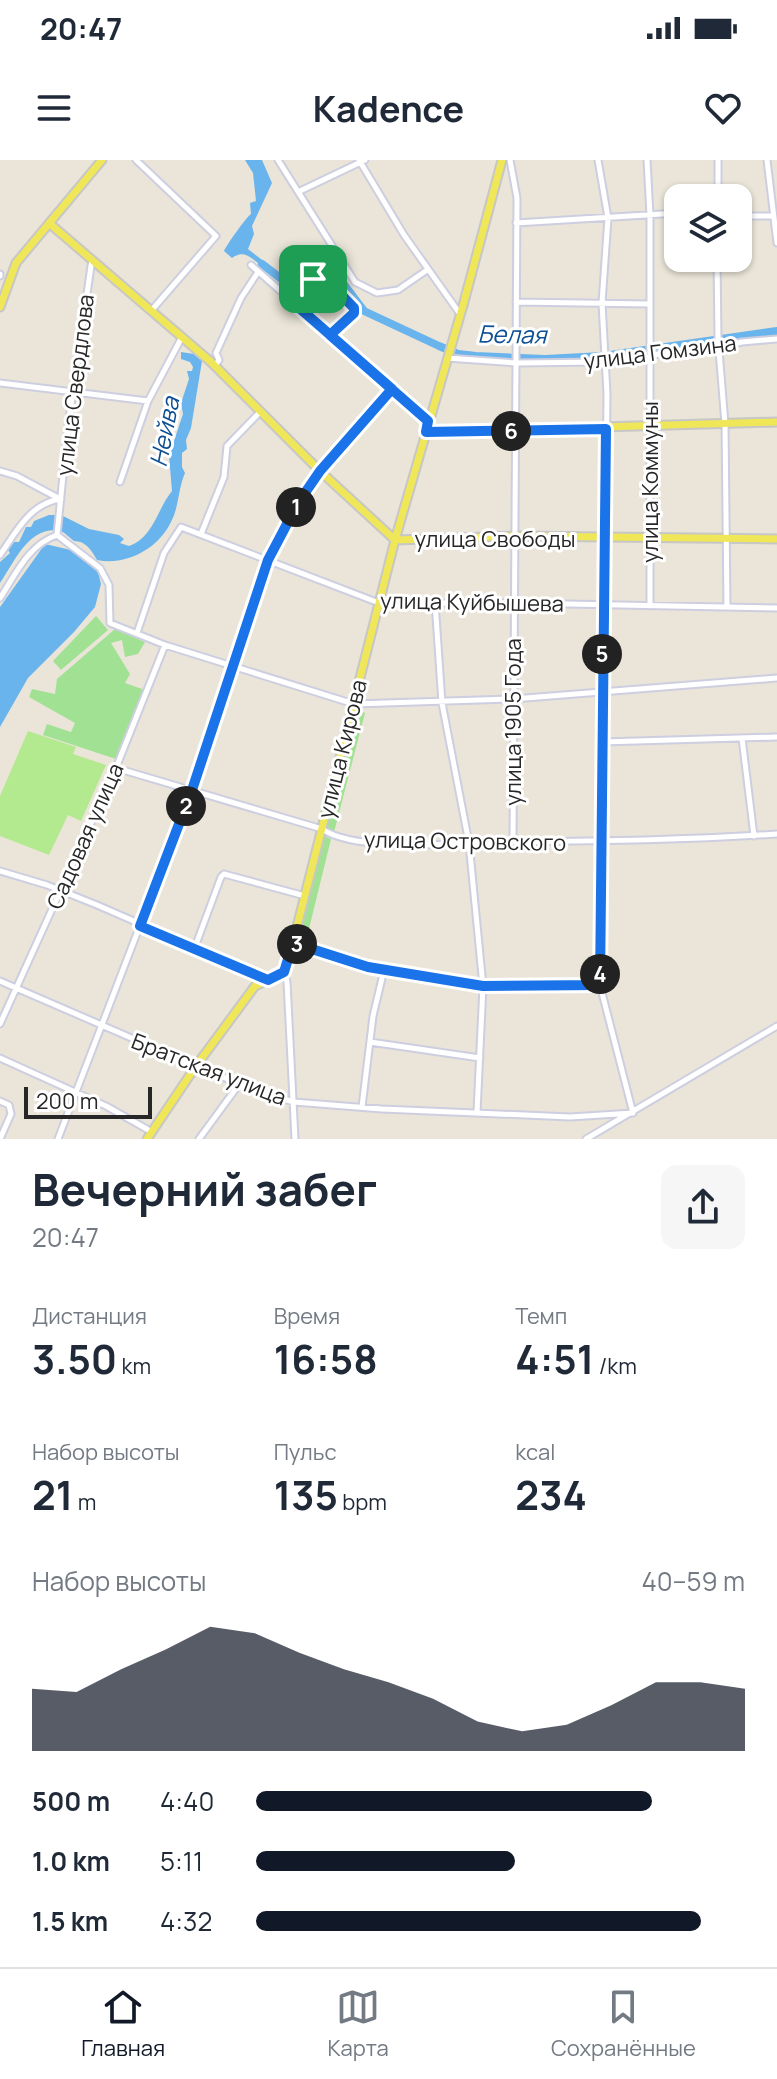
<!DOCTYPE html>
<html lang="ru">
<head>
<meta charset="utf-8">
<style>
  :root { --surface:#fff; --page:#f6f6f7; --text:#1f2937; --muted:#747a83; --line:#e0e1e3; --accent:#111827 }
  body { margin:0; font-family:Manrope,sans-serif; background:var(--page); color:var(--text); height:100vh; display:flex; flex-direction:column; font-size:30px; white-space:nowrap }
  * { box-sizing:border-box; margin:0 }
  p { font-size:26px; color:var(--muted) }
  .icon { flex:none; width:44px; height:44px; fill:none; stroke:currentColor; stroke-width:2; stroke-linecap:round; stroke-linejoin:round }
  .map { position:relative; height:979px; overflow:hidden }
  .details { display:flex; flex-direction:column; background:var(--surface); flex:1 }
  .details>* { flex:none }
  .buttons { position:absolute; left:664px; top:24px; display:grid; gap:16px }
  .buttons a { display:grid; place-items:center; width:88px; height:88px; border-radius:16px; background:var(--surface); box-shadow:0 2px 6px #0004; font-size:40px }
  .scale { position:absolute; left:24px; bottom:20px; width:128px; box-sizing:border-box; padding-left:8px; border:4px solid #272727; border-top:0; font-size:22px; line-height:28px; white-space:nowrap; color:#272727; -webkit-text-stroke:6px #fff; paint-order:stroke }
  .pin { position:absolute; display:grid; place-items:center; width:68px; height:68px; color:#fff; margin:-34px; border-radius:16px; box-shadow:0 4px 12px #0006 }
  .km { position:absolute; width:40px; height:40px; margin:-20px; border-radius:50%; background:#222; color:#fff; font-size:22px; line-height:40px; text-align:center }
  .round { display:grid; place-items:center; flex:none; width:84px; height:84px; border-radius:16px; background:var(--page) }
  .overview { display:flex; align-items:center; justify-content:space-between; height:136px; padding:0 32px }
  h1 { font-size:44px; font-weight:700; line-height:60px }
  .stats { display:grid; grid-template-columns:repeat(3,1fr); gap:12px; height:136px; padding:8px 32px }
  .stats div { display:grid; align-content:center }
  .stats b { font-size:40px; font-weight:700 }
  .stats small { font-size:22px; font-weight:400 }
  .stats p { font-size:22px }
  .chart { height:224px; padding:16px 32px }
  .chart p { display:flex; justify-content:space-between }
  .chart svg { width:100%; height:144px; margin-top:8px; fill:var(--accent); opacity:.7 }
  ul { padding:0 32px; list-style:none; font-size:26px }
  li { display:grid; grid-template-columns:128px 96px 1fr; align-items:center; height:60px }
  li i { height:20px; border-radius:10px; background:var(--accent) }
  .status { display:flex; justify-content:space-between; align-items:center; height:56px; padding:0 40px; background:var(--surface); direction:ltr }
  .status svg { height:22px; fill:currentColor }
  header { display:flex; justify-content:space-between; align-items:center; height:104px; padding:0 32px; background:var(--surface); font-size:36px; font-weight:700 }
  .menu { display:flex; justify-content:space-around; align-items:center; height:112px; border-top:2px solid var(--line); background:var(--surface); font-size:22px; color:var(--muted) }
  .menu a { display:grid; justify-items:center; gap:4px }
  .menu .current { color:var(--accent) }
  .map>svg:first-child { display:block }
</style>
</head>
<body>
<div class="status"><b>20:47</b><svg viewBox="0 0 49 12"><path d="M0 12V9h3v3zM5 12V6h3v6zM10 12V3h3v9zM15 12V0h3v12zM26 1h20v11H26zM47 4h2v5h-2z"/></svg></div>
<header><svg class="icon" aria-label="menu" viewBox="0 0 24 24"><path d="M4 6h16M4 12h16M4 18h16"/></svg>Kadence<svg class="icon" aria-label="heart" viewBox="0 0 24 24"><path d="M12 20l-8-8c-3-5 5-10 8-4 3-6 11-1 8 4z"/></svg></header>
<div class="map">
<svg width="777" height="979" viewBox="0 0 777 979">
  <rect width="100%" height="100%" fill="#eae5d8"/>
  <path fill="#a1e194" d="M96 456 108 470 61 510 53 501Z
    M115 469 145 482 138 494 125 497 122 480 111 483 130 514 125 523 145 530 116 599 43 575 47 564 71 572 75 563 29 537 32 529 55 534 57 519Z
    M356 548 365 553 334 672 326 666Z
    M323 675 331 679 306 781 298 778Z"/>
  <path fill="#b3e98f" d="M28 571 76 587 73 594 106 605 81 661 68 655 49 695 0 676V636Z"/>
  <path fill="#6ab4ed" d="M245 0H262L272 23 252 66 254 74 248 89 266 103 268 108H264C253 100 245 88 232 98L224 91C226 86 247 56 251 54L250 43 256 41 253 13Z
    M181 192 194 194 202 201 191 268 186 280 187 289 182 293V307L185 313C178 329 179 347 171 362 158 389 126 406 97 400 91 390 86 381 74 381L63 372 59 373 61 355 89 369 119 375 124 379 120 383 129 386C154 377 157 349 172 331L169 296 183 254 181 243 189 219 187 211H192L193 207 190 202 181 199Z
    M49 355H58L56 370C27 369 14 403 0 423V402L10 393 8 390 14 382H19L26 367H31L34 361Z
    M45 384 71 390 98 412 101 424 95 447 74 472 28 518 0 567V447Z"/>
  <g fill="none" stroke-linecap="round" stroke-linejoin="round">
    <path stroke="#6ab4ed" stroke-width="8" d="M262 104 288 124C303 122 313 109 330 111L336 114 364 151 439 186 458 194 476 196 545 199 603 196 777 171"/>
    <defs>
      <path id="minor" d="M136 0 216 76 151 151
        M278 0 355 122 377 133 398 130 427 110
        M359 0 404 75 460 154
        M510 0 517 38 513 682
        M647 0 650 55V446
        M767 0 777 83
        M300 31 365 0
        M718 38V0
        M738 56H773
        M516 63 678 53
        M717 98 718 178 725 264 727 447
        M251 105 428 261
        M0 114V116
        M289 139 313 119 325 118 354 148V153L330 175
        M516 142 649 144
        M447 198 516 203 605 202 634 200 663 193 704 190 742 182 777 179
        M215 206 219 200 216 193 241 138 258 112
        M0 223 148 241
        M0 311 17 316 60 339
        M120 322 148 241 182 177
        M201 374 224 317 227 286 261 251
        M57 375 100 408 109 425 110 463 165 485 354 544 513 539 777 518
        M57 375 68 266 92 99
        M0 395C16 372 30 343 61 339
        M0 438C16 414 28 385 57 375
        M435 442 442 543 469 683 483 826 477 952
        M137 473 164 393 181 367 379 443H515L777 448
        M742 578 754 676
        M602 582 777 577
        M116 608 322 669C358 694 468 682 514 682 602 681 689 680 777 674
        M0 711 47 725 97 745 267 819
        M293 783C352 807 420 820 483 826 522 830 562 826 600 825
        M195 787 221 717 224 714 305 736
        M284 812 287 822 295 979
        M0 821 196 906 262 933 294 942 382 949 570 957 633 953 600 825 607 234 602 143 608 58 598 0
        M0 864 116 608 165 485
        M370 882 480 898
        M0 898 106 946 152 972
        M0 941 9 945 11 954 0 979
        M362 947 373 856 384 810
        M58 979 192 630 268 400 298 343 320 311 392 229
        M199 979 240 923
        M586 979 777 866"/>
      <path id="major" d="M49 63 211 202 320 311 395 380 516 376 777 379
        M0 147 16 103 102 0
        M426 272 777 262
        M147 979 196 906 255 826 284 812 289 798 395 380 464 142 502 0"/>
    </defs>
    <use href="#minor" stroke="#cdcee0" stroke-width="9"/>
    <use href="#major" stroke="#c7c7c7" stroke-width="11"/>
    <use href="#minor" stroke="#fff" stroke-width="5"/>
    <use href="#major" stroke="#efe658" stroke-width="7"/>
  </g>
  <g fill="none" stroke-linecap="round" stroke-linejoin="round">
    <defs>
      <path id="route" d="M313 119 289 139C323 169 358 199 392 229L320 311 298 343 268 400 192 630 140 766 268 820 284 812 293 783 368 807 483 826 600 825 606 269 426 272 428 261 330 175 354 153V148L325 118 313 119"/>
    </defs>
    <use href="#route" stroke="#fff" stroke-width="16"/>
    <use href="#route" stroke="#1a73e8" stroke-width="10"/>
  </g>
  <g text-anchor="middle" stroke-width="6" stroke-linejoin="round" paint-order="stroke">
    <g font-size="22" fill="#272727" stroke="#fff">
      <text transform="translate(660 192) rotate(-7)" y="8">улица Гомзина</text>
      <text transform="translate(75 225) rotate(-83)" y="8">улица Свердлова</text>
      <text transform="translate(650 322) rotate(-90)" y="8">улица Коммуны</text>
      <text x="495" y="387">улица Свободы</text>
      <text transform="translate(472 442) rotate(1)" y="8">улица Куйбышева</text>
      <text transform="translate(513 562) rotate(-90)" y="8">улица 1905 Года</text>
      <text transform="translate(342 589) rotate(-76)" y="8">улица Кирова</text>
      <text transform="translate(85 676) rotate(-66)" y="8">Садовая улица</text>
      <text transform="translate(465 681) rotate(1)" y="8">улица Островского</text>
      <text transform="translate(209 909) rotate(21)" y="8">Братская улица</text>
    </g>
    <g font-size="24" font-style="italic" fill="#0d4f94" stroke="#fff">
      <text transform="translate(512 175) rotate(1)" y="8">Белая</text>
      <text transform="translate(165 272) rotate(-79)" y="8">Нейва</text>
    </g>
  </g>
</svg>
<div class="buttons">
<a><svg class="icon" aria-label="layers" viewBox="0 0 24 24"><path d="M12 4l9 5-9 5-9-5zM3 14l9 5 9-5"/></svg></a>
</div>
<div class="scale">200 m</div>
<div class="pin" style="left:313px;top:119px;background:#1e9e55"><svg class="icon" aria-label="arrive" viewBox="0 0 24 24"><path d="M6 21V4h12l-3 4 3 4H6"/></svg></div>
<b class="km" style="left:296px;top:347px">1</b>
<b class="km" style="left:186px;top:646px">2</b>
<b class="km" style="left:297px;top:784px">3</b>
<b class="km" style="left:600px;top:814px">4</b>
<b class="km" style="left:602px;top:494px">5</b>
<b class="km" style="left:511px;top:271px">6</b>
</div>
<section class="details">
<div class="overview"><div><h1>Вечерний забег</h1><p>20:47</p></div><a class="round"><svg class="icon" aria-label="share" viewBox="0 0 24 24"><path d="M12 15V3M7 8l5-5 5 5M5 13v7h14v-7"/></svg></a></div>
<div class="stats">
<div><p>Дистанция</p><b>3.50<small> km</small></b></div>
<div><p>Время</p><b>16:58</b></div>
<div><p>Темп</p><b>4:51<small> /km</small></b></div>
</div>
<div class="stats">
<div><p>Набор высоты</p><b>21<small> m</small></b></div>
<div><p>Пульс</p><b>135<small> bpm</small></b></div>
<div><p>kcal</p><b>234</b></div>
</div>
<div class="chart"><p><span>Набор высоты</span>40–59 m</p>
<svg viewBox="0 0 160 44" preserveAspectRatio="none"><path d="M0 44V25L10 26L20 19L30 13L40 6L50 8L60 14L70 19L80 23L90 28L100 35L110 38L120 36L130 30L140 23L150 23L160 25V44z"/></svg>
</div>
<ul>
<li><b>500 m</b>4:40<i style="width:81%"></i></li>
<li><b>1.0 km</b>5:11<i style="width:53%"></i></li>
<li><b>1.5 km</b>4:32<i style="width:91%"></i></li>
</ul>
</section>
<nav class="menu">
<a class="current"><svg class="icon" aria-label="home" viewBox="0 0 24 24"><path d="M3 11l9-7 9 7M6 9v11h12V9"/></svg>Главная</a>
<a><svg class="icon" aria-label="map" viewBox="0 0 24 24"><path d="M3 6l6-2 6 2 6-2v14l-6 2-6-2-6 2zM9 4v14M15 6v14"/></svg>Карта</a>
<a><svg class="icon" aria-label="saved" viewBox="0 0 24 24"><path d="M7 4h10v16l-5-4-5 4z"/></svg>Сохранённые</a>
</nav>
</body>
</html>
